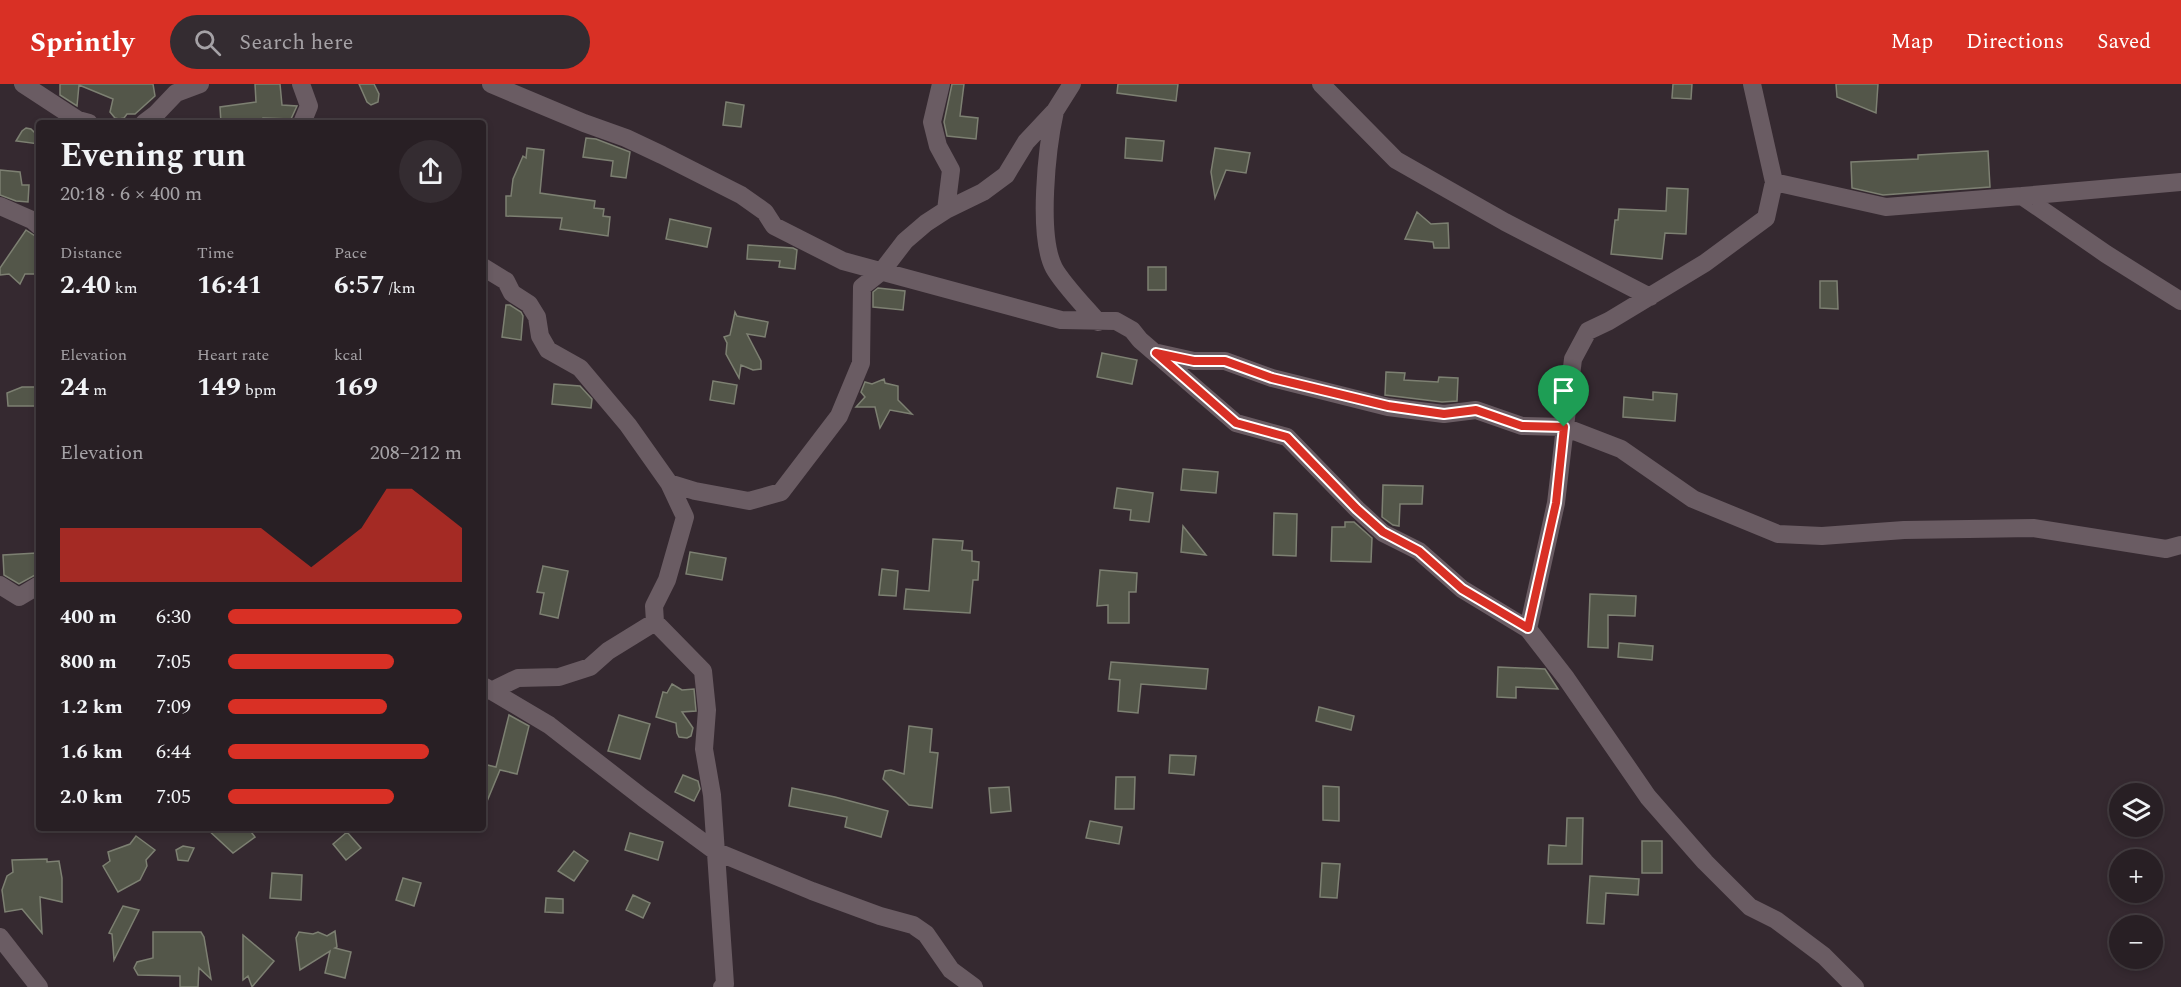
<!DOCTYPE html>
<html lang="en">
<head>
<meta charset="utf-8">
<style>
  :root { --surface:#281f24; --page:#342c31; --text:#f1f3f6; --muted:#a5a2a6; --line:#443d41; --accent:#d93025 }
  body { margin:0; font-family:Spectral,serif; background:var(--page); color:var(--text); height:100vh; display:flex; flex-direction:column; font-size:22px; white-space:nowrap }
  * { box-sizing:border-box; margin:0 }
  p { font-size:20px; color:var(--muted) }
  .icon { flex:none; width:33px; height:33px; fill:none; stroke:currentColor; stroke-width:2; stroke-linecap:round; stroke-linejoin:round }
  .map { position:relative; flex:1; overflow:hidden }
  .panel { position:absolute; left:36px; top:36px; width:450px; height:711px; display:flex; flex-direction:column; background:var(--surface); border-radius:6px; box-shadow:0 3px 9px #0003,0 0 0 2px var(--line) }
  .panel>* { flex:none }
  .tools { position:absolute; left:2109px; top:699px; display:grid; gap:12px }
  .tools a { display:grid; place-items:center; width:54px; height:54px; border-radius:50%; background:var(--surface); box-shadow:0 3px 9px #0003,0 0 0 2px var(--line); font-size:30px }
  .pin { position:absolute; display:grid; place-items:center; width:51px; height:51px; color:#fff; margin:-62px -26px; border-radius:50% 50% 50% 0; rotate:-45deg; box-shadow:0 0 6px #0007 }
  .pin .icon { rotate:45deg }
  .round { display:grid; place-items:center; flex:none; width:63px; height:63px; border-radius:32px; background:var(--page) }
  .summary { display:flex; align-items:center; justify-content:space-between; height:102px; padding:0 24px }
  h1 { font-size:33px; font-weight:700; line-height:45px }
  .metrics { display:grid; grid-template-columns:repeat(3,1fr); gap:9px; height:102px; padding:6px 24px }
  .metrics div { display:grid; align-content:center }
  .metrics b { font-size:26px; font-weight:700 }
  .metrics small { font-size:16px; font-weight:400 }
  .metrics p { font-size:16px }
  .chart { height:168px; padding:12px 24px }
  .chart p { display:flex; justify-content:space-between }
  .chart svg { width:100%; height:108px; margin-top:6px; fill:var(--accent); opacity:.7 }
  ul { padding:0 24px; list-style:none; font-size:20px }
  li { display:grid; grid-template-columns:96px 72px 1fr; align-items:center; height:45px }
  li i { height:15px; border-radius:8px; background:var(--accent) }
  header { display:flex; align-items:center; gap:36px; box-sizing:border-box; height:84px; padding:0 30px; background:var(--accent); color:#fff }
  header strong { font-size:28px }
  nav { display:flex; gap:33px; margin-inline-start:auto; font-size:21px }
  .search { width:420px; height:54px; background:var(--page); display:flex; align-items:center; gap:15px; box-sizing:border-box; padding:0 21px; border-radius:33px; color:var(--muted); font-size:22px }
  .map>svg:first-child { display:block }
</style>
</head>
<body>
<header>
<strong>Sprintly</strong>
<div class="search"><svg class="icon" aria-label="search" viewBox="0 0 24 24"><circle cx="10" cy="10" r="6"/><path d="M15 15l6 6"/></svg>Search here</div>
<nav><a>Map</a><a>Directions</a><a>Saved</a></nav>
</header>
<div class="map">
<svg width="2181" height="903" viewBox="0 0 2181 903">
  <rect width="100%" height="100%" fill="#352930"/>
  <path fill="#535649" stroke="#7d8072" stroke-width="1.5" d="M60 0H153L155 12 135 30H127L124 34 119 35 115 34 110 28 113 15 79 1 77 22 60 11Z
    M255 0H280L282 21 297 22 291 35 263 34V39H221L220 23 256 18Z
    M359 0H374L379 10 378 18 371 21 367 18Z
    M952 0H964L960 32 978 34 976 55 947 52 944 38Z
    M1118 0H1178L1176 17 1117 9Z
    M1673 0H1692L1691 15 1672 14Z
    M1836 0H1878L1876 29 1837 13Z
    M726 18 744 21 741 43 723 41Z
    M26 44 31 45 39 53V60L16 57 22 47Z
    M586 54 596 55 630 68 626 94 611 92 613 77 583 73Z
    M1126 54 1164 57 1162 77 1125 74Z
    M527 64 544 66 540 109 595 117 594 124 604 125 603 132 610 133 608 152 560 145 562 134 506 132V112H511L513 95 523 72 526 74Z
    M1215 64 1250 69 1246 89 1226 86 1215 114 1211 88Z
    M1988 67 1990 103 1883 111 1852 104 1851 78 1918 75V71Z
    M0 86 20 88 22 101H29L28 118 16 117 0 111Z
    M1667 104 1688 105 1686 150 1665 149 1662 175 1611 170 1615 136H1618L1619 125 1666 127Z
    M1417 128 1431 140 1448 139 1449 164H1434L1433 158 1405 155Z
    M670 135 711 144 707 163 666 155Z
    M26 146 35 152V165H39V190H25L20 200 9 190 0 191V184Z
    M748 161 793 164 797 166 795 185 779 183 780 177 747 175Z
    M1148 183H1166V206H1148Z
    M1820 197H1837L1838 225 1820 224Z
    M878 204 905 207 903 226 873 223V208Z
    M506 221H510L521 228 523 232 521 256 502 253Z
    M735 228 737 232 768 238 765 253 747 250 761 277V285L753 286 741 281 739 294 726 270 727 259 724 253 730 251Z
    M1102 269 1137 276 1132 300 1097 293Z
    M1386 288 1405 289 1404 296 1438 298 1439 293 1458 294 1457 317 1442 318 1385 311Z
    M884 295 885 299 898 302V316L912 330 890 326 880 344 875 323H856L865 313 861 308 865 298 872 300Z
    M713 297 737 301 734 320 710 316Z
    M554 300 580 302 592 315 591 324 552 320Z
    M22 303H39V322H8L7 309Z
    M1653 308 1677 310 1675 337 1623 333 1624 313 1653 316Z
    M1183 385 1218 388 1216 409 1181 406Z
    M1383 401 1423 402 1422 420H1400L1399 442 1393 441 1382 433Z
    M1117 404 1153 409 1149 438 1130 436 1131 426 1114 424Z
    M1274 429 1297 430 1296 472 1273 471Z
    M1345 438H1354L1372 454 1371 478 1331 477 1332 443H1345Z
    M1183 442 1206 471 1181 468Z
    M933 455 963 457 962 466 972 467V477L979 478 978 496H973L970 529 904 525 906 505 929 507Z
    M690 468 726 474 722 496 686 490Z
    M36 469 37 490 19 500 4 491 3 471Z
    M543 482 568 487 558 534 540 530 544 509 537 508Z
    M882 485 898 487 896 512 879 511Z
    M1100 486 1137 489 1136 508H1129V539H1108V521L1097 522Z
    M1590 510 1636 512 1635 532 1608 531V564L1588 563Z
    M1619 559 1653 562 1652 576 1618 573Z
    M1111 578 1208 585 1206 605 1141 600 1138 629 1118 627 1120 596 1109 595Z
    M1498 583 1545 585 1558 605 1516 603V614L1497 613Z
    M672 600 682 606 694 605 696 627 682 628 693 644 691 652 687 654 679 653 677 649 676 639 656 633 663 608 667 609Z
    M1319 623 1354 632 1351 646 1316 637Z
    M509 631 529 642 517 690 500 686 483 727V680L496 683Z
    M619 631 650 640 640 675 608 667Z
    M909 642 932 645 930 668 938 669 932 724 909 721 883 695 885 687 891 686 904 690Z
    M1170 671 1196 672 1194 691 1169 689Z
    M683 691 698 697 700 705 694 717 675 708Z
    M1116 693H1135L1134 725H1115Z
    M1323 702 1339 703V737L1323 736Z
    M1009 703 1011 727 991 729 989 704Z
    M792 704 835 713 888 727 881 753 845 743 847 733 789 722Z
    M1567 734H1583L1582 780H1548L1549 761 1566 762Z
    M1090 737 1122 743 1119 760 1086 754Z
    M206 744H248L255 753 233 769Z
    M347 748 361 764 346 776 333 760Z
    M630 749 663 758 658 776 625 766Z
    M136 752 155 766 146 776 147 782 140 796 118 808 103 782 110 777 108 768 130 760Z
    M1642 757H1662V789H1642Z
    M183 762 194 764 188 777 178 776 176 766Z
    M574 767 588 777 574 797 558 787Z
    M47 775V778L59 777 62 794V818L40 813 42 849 22 825 5 828 2 806 7 792 13 788 12 776Z
    M1322 779 1340 780 1337 814 1320 813Z
    M272 789 302 791 301 816 270 814Z
    M1590 792 1639 795 1638 811 1606 809 1604 840 1587 839Z
    M403 794 421 799 414 822 396 816Z
    M633 811 650 819 643 834 626 826Z
    M546 814 563 815V829L545 828Z
    M123 822 139 826 114 876 112 850 109 849Z
    M335 847 337 863 335 864 351 868 345 894 325 889 330 867 300 886 296 854 299 848 313 850 318 848 327 852Z
    M153 848H201L204 853 211 895 199 884 198 903H180V892L138 891 134 884 137 878 153 874Z
    M243 851 274 877 252 903 248 892 243 896Z"/>
  <g fill="none" stroke-linecap="round" stroke-linejoin="round">
    <path stroke="#6a5c63" stroke-width="18" d="M23 0 78 36 89 39
      M301 0 309 22 302 39
      M491 0 584 39 626 54 662 71 741 111 765 128 774 142 843 177 1061 236 1116 237 1132 246 1140 256 1236 339 1287 353 1357 425 1383 449 1419 467 1462 505 1528 545 1566 594 1648 713 1705 778 1750 823 1776 836 1824 872 1855 903
      M1321 0 1396 76 1505 138 1650 213
      M1055 27C1047 63 1037 151 1054 184 1062 199 1086 224 1098 238
      M144 39 156 30 176 9 200 0
      M1774 98 1886 123 2022 112
      M2181 98 2022 112 2106 170 2181 217
      M0 122 32 136 39 142
      M946 126 983 108 1006 91 1026 58 1055 27 1072 0
      M483 183 506 197 512 209 529 220 537 233 540 252 548 266 580 284 628 341 669 399 685 433 667 496 654 522 655 538 608 567 590 583 559 593 518 594 491 607
      M1158 269 1194 277H1225L1272 294 1388 323 1444 330 1476 326 1522 342 1564 343 1621 365 1693 415 1778 450 1822 452 1904 446 2033 444 2166 465 2181 461
      M669 399 695 407 749 417 781 408 839 332 861 279 862 203 882 187 905 157 926 139 946 126 951 86 938 62 932 38 941 0
      M0 501 19 513 39 501
      M655 538 703 587 707 626 704 665 712 711 725 900 722 903
      M1528 545 1556 419 1573 275 1588 247 1609 237 1705 179 1766 134 1774 98 1752 0
      M485 603 549 641 643 714 715 767 812 807 880 832 913 841 926 850 951 886 974 903"/>
    <path stroke="#6a5c63" stroke-width="18" d="M0 853 39 903"/>
  </g>
  <g fill="none" stroke-linecap="round" stroke-linejoin="round">
    <defs>
      <path id="route" d="M1156 269 1194 277H1225L1272 294 1388 322 1444 330 1476 326 1522 342 1564 343 1556 419 1528 544 1462 505 1419 467 1383 448 1357 425 1287 353 1236 339Z"/>
    </defs>
    <use href="#route" stroke="#fff" stroke-width="12"/>
    <use href="#route" stroke="#d93025" stroke-width="8"/>
  </g>
</svg>
<div class="tools">
<a><svg class="icon" aria-label="layers" viewBox="0 0 24 24"><path d="M12 4l9 5-9 5-9-5zM3 14l9 5 9-5"/></svg></a>
<a>+</a>
<a>−</a>
</div>
<div class="pin" style="left:1564px;top:343px;background:#1e9e55"><svg class="icon" aria-label="arrive" viewBox="0 0 24 24"><path d="M6 21V4h12l-3 4 3 4H6"/></svg></div>
<section class="panel">
<div class="summary"><div><h1>Evening run</h1><p>20:18 · 6 × 400 m</p></div><a class="round"><svg class="icon" aria-label="share" viewBox="0 0 24 24"><path d="M12 15V3M7 8l5-5 5 5M5 13v7h14v-7"/></svg></a></div>
<div class="metrics">
<div><p>Distance</p><b>2.40<small> km</small></b></div>
<div><p>Time</p><b>16:41</b></div>
<div><p>Pace</p><b>6:57<small> /km</small></b></div>
</div>
<div class="metrics">
<div><p>Elevation</p><b>24<small> m</small></b></div>
<div><p>Heart rate</p><b>149<small> bpm</small></b></div>
<div><p>kcal</p><b>169</b></div>
</div>
<div class="chart"><p><span>Elevation</span>208–212 m</p>
<svg viewBox="0 0 160 44" preserveAspectRatio="none"><path d="M0 44V22L10 22L20 22L30 22L40 22L50 22L60 22L70 22L80 22L90 30L100 38L110 30L120 22L130 6L140 6L150 14L160 22V44z"/></svg>
</div>
<ul>
<li><b>400 m</b>6:30<i style="width:100%"></i></li>
<li><b>800 m</b>7:05<i style="width:71%"></i></li>
<li><b>1.2 km</b>7:09<i style="width:68%"></i></li>
<li><b>1.6 km</b>6:44<i style="width:86%"></i></li>
<li><b>2.0 km</b>7:05<i style="width:71%"></i></li>
</ul>
</section>
</div>
</body>
</html>
